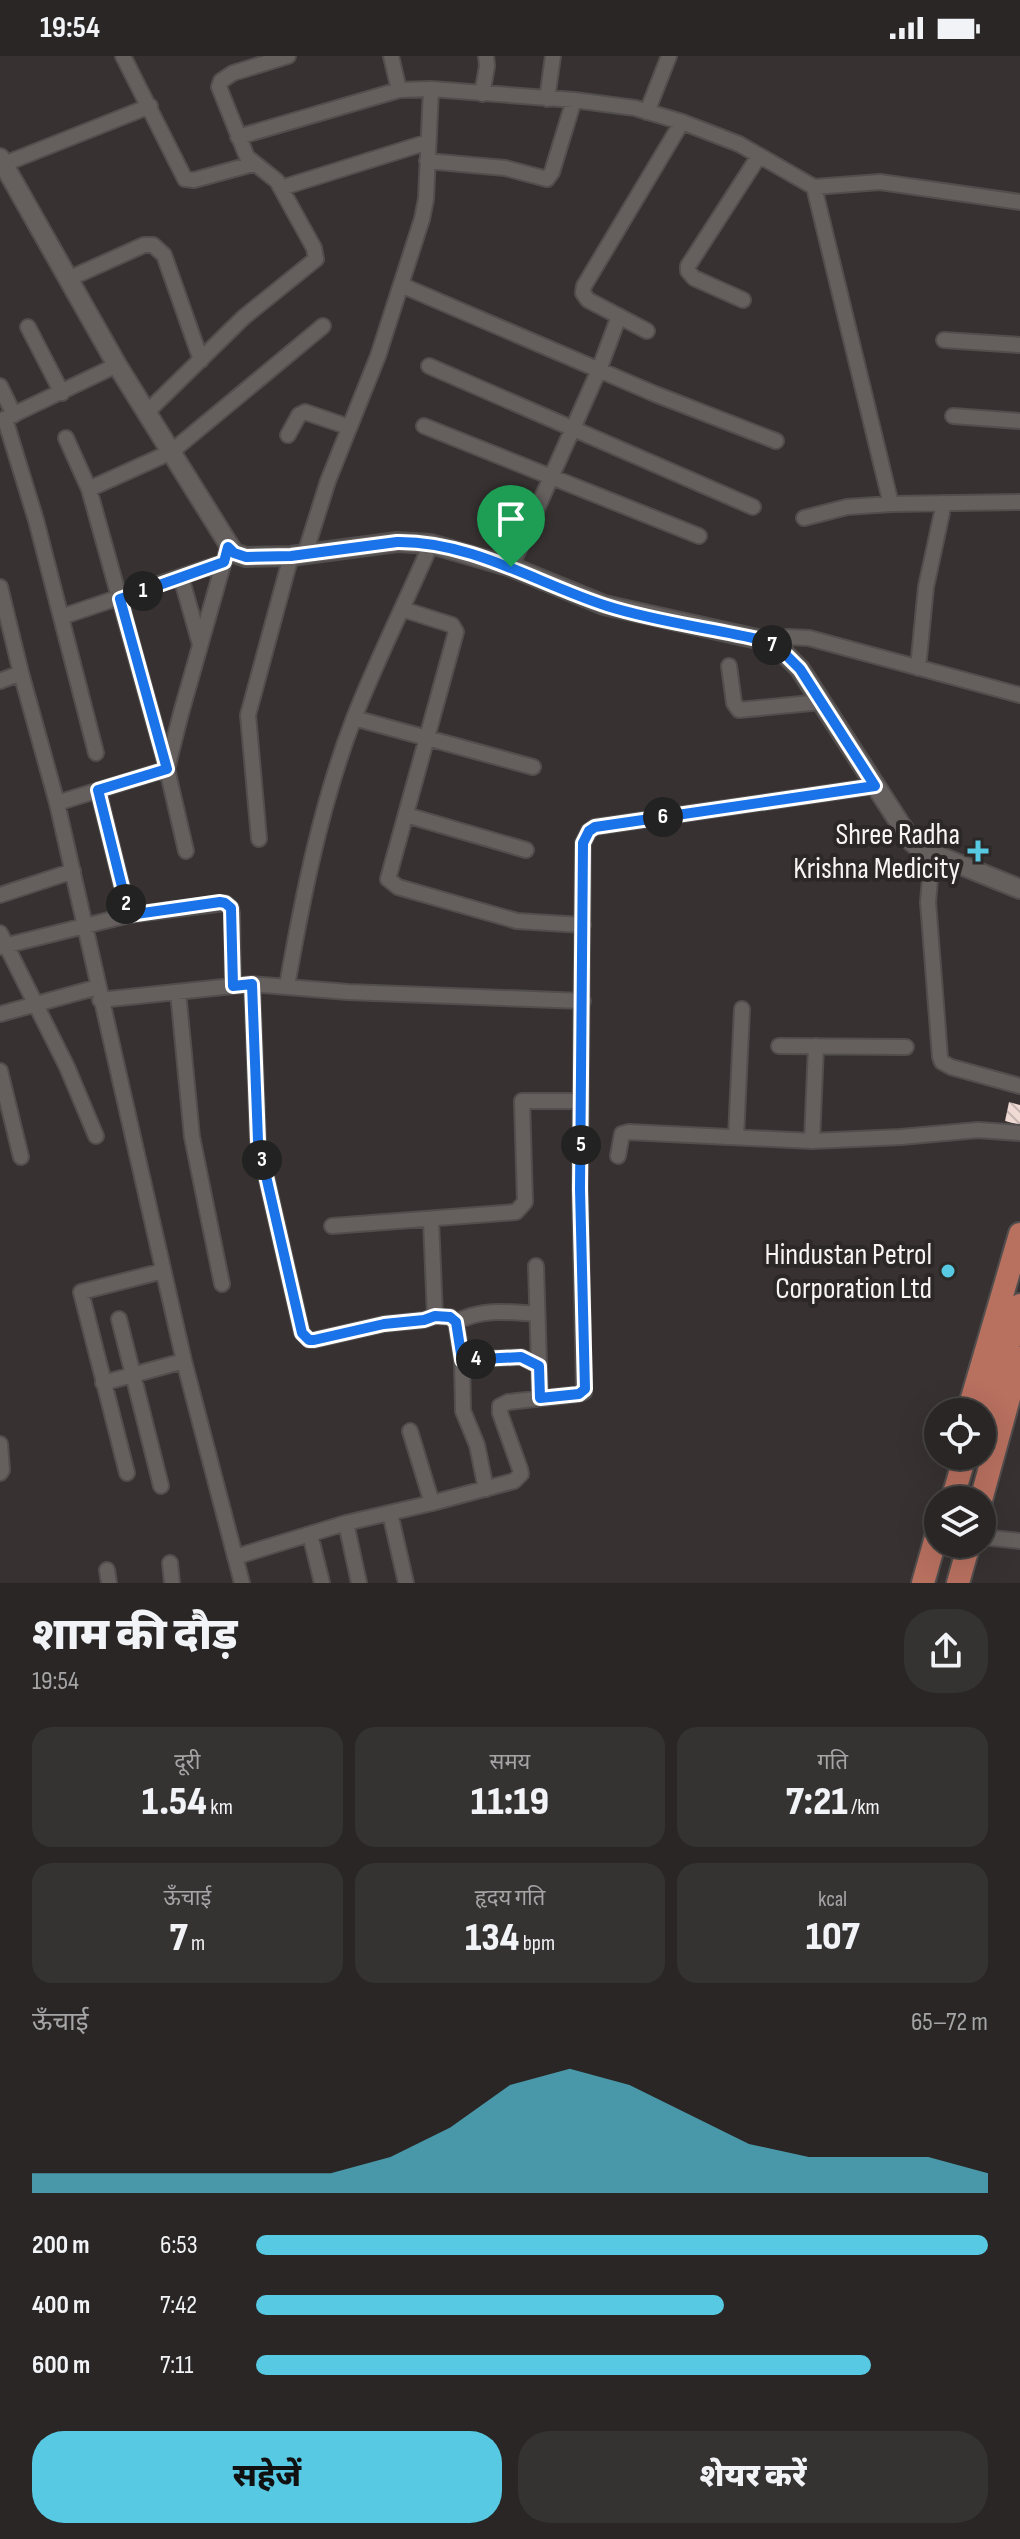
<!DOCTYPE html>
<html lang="hi">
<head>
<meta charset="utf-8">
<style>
  :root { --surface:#292625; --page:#353232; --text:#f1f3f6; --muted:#a5a5a7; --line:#454342; --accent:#57c9e2 }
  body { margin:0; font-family:"Sofia Sans Condensed","Noto Sans Devanagari",sans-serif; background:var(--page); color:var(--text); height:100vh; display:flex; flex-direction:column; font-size:30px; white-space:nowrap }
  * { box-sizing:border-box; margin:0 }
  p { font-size:26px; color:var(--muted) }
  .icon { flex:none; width:44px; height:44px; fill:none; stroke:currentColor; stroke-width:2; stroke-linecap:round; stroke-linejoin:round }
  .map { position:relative; height:1527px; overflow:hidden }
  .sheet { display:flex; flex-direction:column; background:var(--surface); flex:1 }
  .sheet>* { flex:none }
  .controls { position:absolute; left:924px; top:1342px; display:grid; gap:16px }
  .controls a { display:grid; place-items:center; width:72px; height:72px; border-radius:50%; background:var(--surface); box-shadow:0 8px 32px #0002,0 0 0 2px var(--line); font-size:40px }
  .pin { position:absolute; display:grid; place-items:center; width:68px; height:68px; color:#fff; margin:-82px -34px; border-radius:50% 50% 50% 0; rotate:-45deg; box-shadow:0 0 8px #0007 }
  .pin .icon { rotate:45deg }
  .km { position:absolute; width:40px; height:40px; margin:-20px; border-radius:50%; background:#222; color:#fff; font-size:22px; line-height:40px; text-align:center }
  .round { display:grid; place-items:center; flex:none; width:84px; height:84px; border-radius:32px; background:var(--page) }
  .headline { display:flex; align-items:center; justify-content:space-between; height:136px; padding:0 32px }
  h1 { font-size:44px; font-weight:800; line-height:60px }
  .metrics { display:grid; grid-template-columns:repeat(3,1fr); gap:12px; height:136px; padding:8px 32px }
  .metrics div { display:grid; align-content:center; border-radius:20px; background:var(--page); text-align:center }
  .metrics b { font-size:40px; font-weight:800 }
  .metrics small { font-size:22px; font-weight:400 }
  .metrics p { font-size:22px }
  .chart { height:224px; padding:16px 32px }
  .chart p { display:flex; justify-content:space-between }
  .chart svg { width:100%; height:144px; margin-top:8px; fill:var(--accent); opacity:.7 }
  .button { display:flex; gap:16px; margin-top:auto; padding:16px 32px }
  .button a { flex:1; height:92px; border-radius:32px; background:var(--accent); color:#111; font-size:32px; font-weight:800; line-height:92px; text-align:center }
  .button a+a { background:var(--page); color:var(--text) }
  ul { padding:0 32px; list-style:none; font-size:26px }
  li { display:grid; grid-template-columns:128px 96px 1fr; align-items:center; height:60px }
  li i { height:20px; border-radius:10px; background:var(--accent) }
  .status { display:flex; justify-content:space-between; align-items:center; height:56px; padding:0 40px; background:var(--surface); direction:ltr }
  .status svg { height:22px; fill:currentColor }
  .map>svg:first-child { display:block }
</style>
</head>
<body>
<div class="status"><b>19:54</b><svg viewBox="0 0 49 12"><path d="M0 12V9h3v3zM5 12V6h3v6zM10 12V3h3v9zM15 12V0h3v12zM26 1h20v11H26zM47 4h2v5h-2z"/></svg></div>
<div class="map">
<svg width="1020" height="1527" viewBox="0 0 1020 1527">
  <defs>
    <pattern id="building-back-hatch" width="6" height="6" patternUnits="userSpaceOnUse" patternTransform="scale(2)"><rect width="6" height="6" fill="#f0dad4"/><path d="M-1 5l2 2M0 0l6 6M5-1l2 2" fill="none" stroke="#c6b6b1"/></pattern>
  </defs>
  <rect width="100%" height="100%" fill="#373231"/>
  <path fill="url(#building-back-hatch)" d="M1009 1046 1020 1049V1069L1005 1065Z"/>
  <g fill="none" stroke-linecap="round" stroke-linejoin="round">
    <defs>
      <path id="minor" d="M123 0 185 123 194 124 253 108
        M391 0 399 34
        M482 38 487 10 486 0
        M547 43 553 0
        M647 56 669 0
        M238 81 399 34 431 33 574 44 635 52 682 66 739 88 814 131 880 126 1020 146
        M427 105 505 112 547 123 552 116 574 44
        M4 108 150 50
        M814 131 891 448 1020 446
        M281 132 428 86
        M68 223 144 189H153L164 199 201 304
        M401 229 655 338 776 385
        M743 244 694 222 688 215V210L759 100
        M28 271 62 337
        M647 275 588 244 583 237 584 230 682 66
        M944 284 1020 289
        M429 310 753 451
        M0 330 14 359
        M147 356 244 261 316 203 314 192 277 125 247 101 219 31 221 25 233 17 288 0
        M953 360 1020 365
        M5 363 36 464 96 697
        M0 365 117 309
        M424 370 699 480
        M288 379 299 359 305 356 349 371
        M66 382 89 433 167 713 186 795
        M89 433 171 396 323 270
        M804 462 847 451 891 448
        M305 498 328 425 378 300 422 163 426 143 431 33
        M511 511 599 314 619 260
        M181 521 200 588
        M0 531 21 617 57 747 184 1305 242 1527
        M402 553 452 569 456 576 388 823 398 831 517 865 583 869
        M61 561 224 506
        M762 584 789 581 809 582 1020 639
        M729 610 734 647 739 654 822 646
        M918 612 926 531 944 447
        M0 625 21 617
        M354 662 533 711
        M98 734 129 859
        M57 747 167 713 181 657 228 491
        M406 759 526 794
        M259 783 248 659 291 500
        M936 799 930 823 928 846 940 1001 942 1006 951 1011 1020 1030
        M0 839 73 815
        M0 877 67 1011 96 1080
        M0 891 129 859 225 847 231 852 232 858 233 930
        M252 928 258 1085 302 1277 309 1284H314L384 1268 424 1264 435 1260 450 1261 456 1266 462 1304 463 1355 477 1389 486 1433
        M287 930C303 839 321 748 354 662 377 603 406 546 431 488
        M178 936 192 1081 222 1228
        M100 944 252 928 348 936 583 945
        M0 958 98 931
        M779 990 906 991
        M0 1015 21 1101
        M736 1081 742 953
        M812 1085 816 990
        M618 1100 622 1078 629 1076 812 1085 901 1081 978 1074 1020 1077
        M431 1164 435 1260
        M332 1170 516 1156 525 1146 522 1045H581
        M536 1210 540 1342
        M119 1263 161 1430
        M456 1266C483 1252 509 1256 537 1258
        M462 1304 521 1301 539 1310
        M103 1327 184 1305
        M410 1375 432 1447
        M0 1388 2 1414 0 1417
        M127 1417 81 1236 163 1215
        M390 1457 406 1527
        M346 1467 359 1527
        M310 1478 322 1527
        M982 1481 1020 1485
        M235 1501 346 1467 432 1447 514 1425 521 1418 520 1413 500 1357V1350L508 1346 579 1338 584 1336 580 1133 583 787 589 775 595 771 875 730
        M170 1507 172 1527
        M107 1514 109 1527"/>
      <path id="tertiary" d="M0 102 117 309 234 497 246 501 291 500 397 486 431 488 511 511 604 549 762 584 782 595 800 613 912 786 919 792 1020 833"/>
      <path id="primary" d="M968 1356 1020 1178
        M982 1382 1020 1249
        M952 1444 965 1400
        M981 1444 1020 1302
        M923 1527 938 1474
        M958 1527 969 1488"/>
    </defs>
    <use href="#minor" stroke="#524e4d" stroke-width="18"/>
    <use href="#tertiary" stroke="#524e4d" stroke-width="22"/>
    <use href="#primary" stroke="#524e4d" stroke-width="26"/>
    <use href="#minor" stroke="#65605e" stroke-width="14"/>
    <use href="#tertiary" stroke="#65605e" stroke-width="18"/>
    <use href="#primary" stroke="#b8705f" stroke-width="22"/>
  </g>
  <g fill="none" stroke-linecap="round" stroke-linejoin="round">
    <defs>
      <path id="route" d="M397 486C472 485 538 528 607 550 657 566 711 572 762 584L782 595 800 613 875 730 595 771 589 775 583 787 580 1133 585 1333 579 1338 540 1342 539 1310 521 1301 462 1304 456 1266 450 1261 435 1260 424 1264 384 1268 314 1284H309L302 1277 258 1085 252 928 233 930 231 852 225 847 220 846 129 859 98 734 167 713 120 543 224 506 228 491 234 497 246 501 291 500Z"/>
    </defs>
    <use href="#route" stroke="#fff" stroke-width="16"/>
    <use href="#route" stroke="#1a73e8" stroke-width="10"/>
  </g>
  <g fill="#57c9e2" stroke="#2c2827" stroke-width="3">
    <path d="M974 783h8v8h8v8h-8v8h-8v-8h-8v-8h8z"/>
    <circle cx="948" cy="1215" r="8"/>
  </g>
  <g text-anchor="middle" stroke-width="8" stroke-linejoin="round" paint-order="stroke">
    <g font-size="30" fill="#f7f4f3" stroke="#2c2827" text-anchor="end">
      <text x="960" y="788">Shree Radha<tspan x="960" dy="34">Krishna Medicity</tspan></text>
      <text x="932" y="1208">Hindustan Petrol<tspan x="932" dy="34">Corporation Ltd</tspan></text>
    </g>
  </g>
</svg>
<div class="controls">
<a><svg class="icon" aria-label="locate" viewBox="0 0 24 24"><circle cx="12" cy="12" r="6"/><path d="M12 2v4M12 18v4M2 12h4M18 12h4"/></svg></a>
<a><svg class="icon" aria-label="layers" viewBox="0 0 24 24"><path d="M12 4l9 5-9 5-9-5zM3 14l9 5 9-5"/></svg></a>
</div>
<div class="pin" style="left:511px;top:511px;background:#1e9e55"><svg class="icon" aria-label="arrive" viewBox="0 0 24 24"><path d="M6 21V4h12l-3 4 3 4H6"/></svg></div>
<b class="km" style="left:143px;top:535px">1</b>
<b class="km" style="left:126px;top:848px">2</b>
<b class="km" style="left:262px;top:1104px">3</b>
<b class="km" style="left:476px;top:1303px">4</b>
<b class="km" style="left:581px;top:1089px">5</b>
<b class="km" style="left:663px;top:761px">6</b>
<b class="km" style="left:772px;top:589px">7</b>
</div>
<section class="sheet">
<div class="headline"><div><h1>शाम की दौड़</h1><p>19:54</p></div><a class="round"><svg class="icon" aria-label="share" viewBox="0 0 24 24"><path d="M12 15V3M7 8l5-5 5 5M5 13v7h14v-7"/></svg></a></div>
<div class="metrics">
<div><p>दूरी</p><b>1.54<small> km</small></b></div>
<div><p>समय</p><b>11:19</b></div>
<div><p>गति</p><b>7:21<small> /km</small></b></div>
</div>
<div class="metrics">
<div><p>ऊँचाई</p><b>7<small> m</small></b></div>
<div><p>हृदय गति</p><b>134<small> bpm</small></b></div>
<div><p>kcal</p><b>107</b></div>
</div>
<div class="chart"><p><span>ऊँचाई</span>65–72 m</p>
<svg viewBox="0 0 160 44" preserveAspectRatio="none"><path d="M0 44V38L10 38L20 38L30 38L40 38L50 38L60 33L70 24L80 11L90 6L100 11L110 20L120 29L130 33L140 33L150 33L160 38V44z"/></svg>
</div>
<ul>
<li><b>200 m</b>6:53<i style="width:100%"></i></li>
<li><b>400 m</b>7:42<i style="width:64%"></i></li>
<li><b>600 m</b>7:11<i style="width:84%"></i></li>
</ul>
<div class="button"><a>सहेजें</a><a>शेयर करें</a></div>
</section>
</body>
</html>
